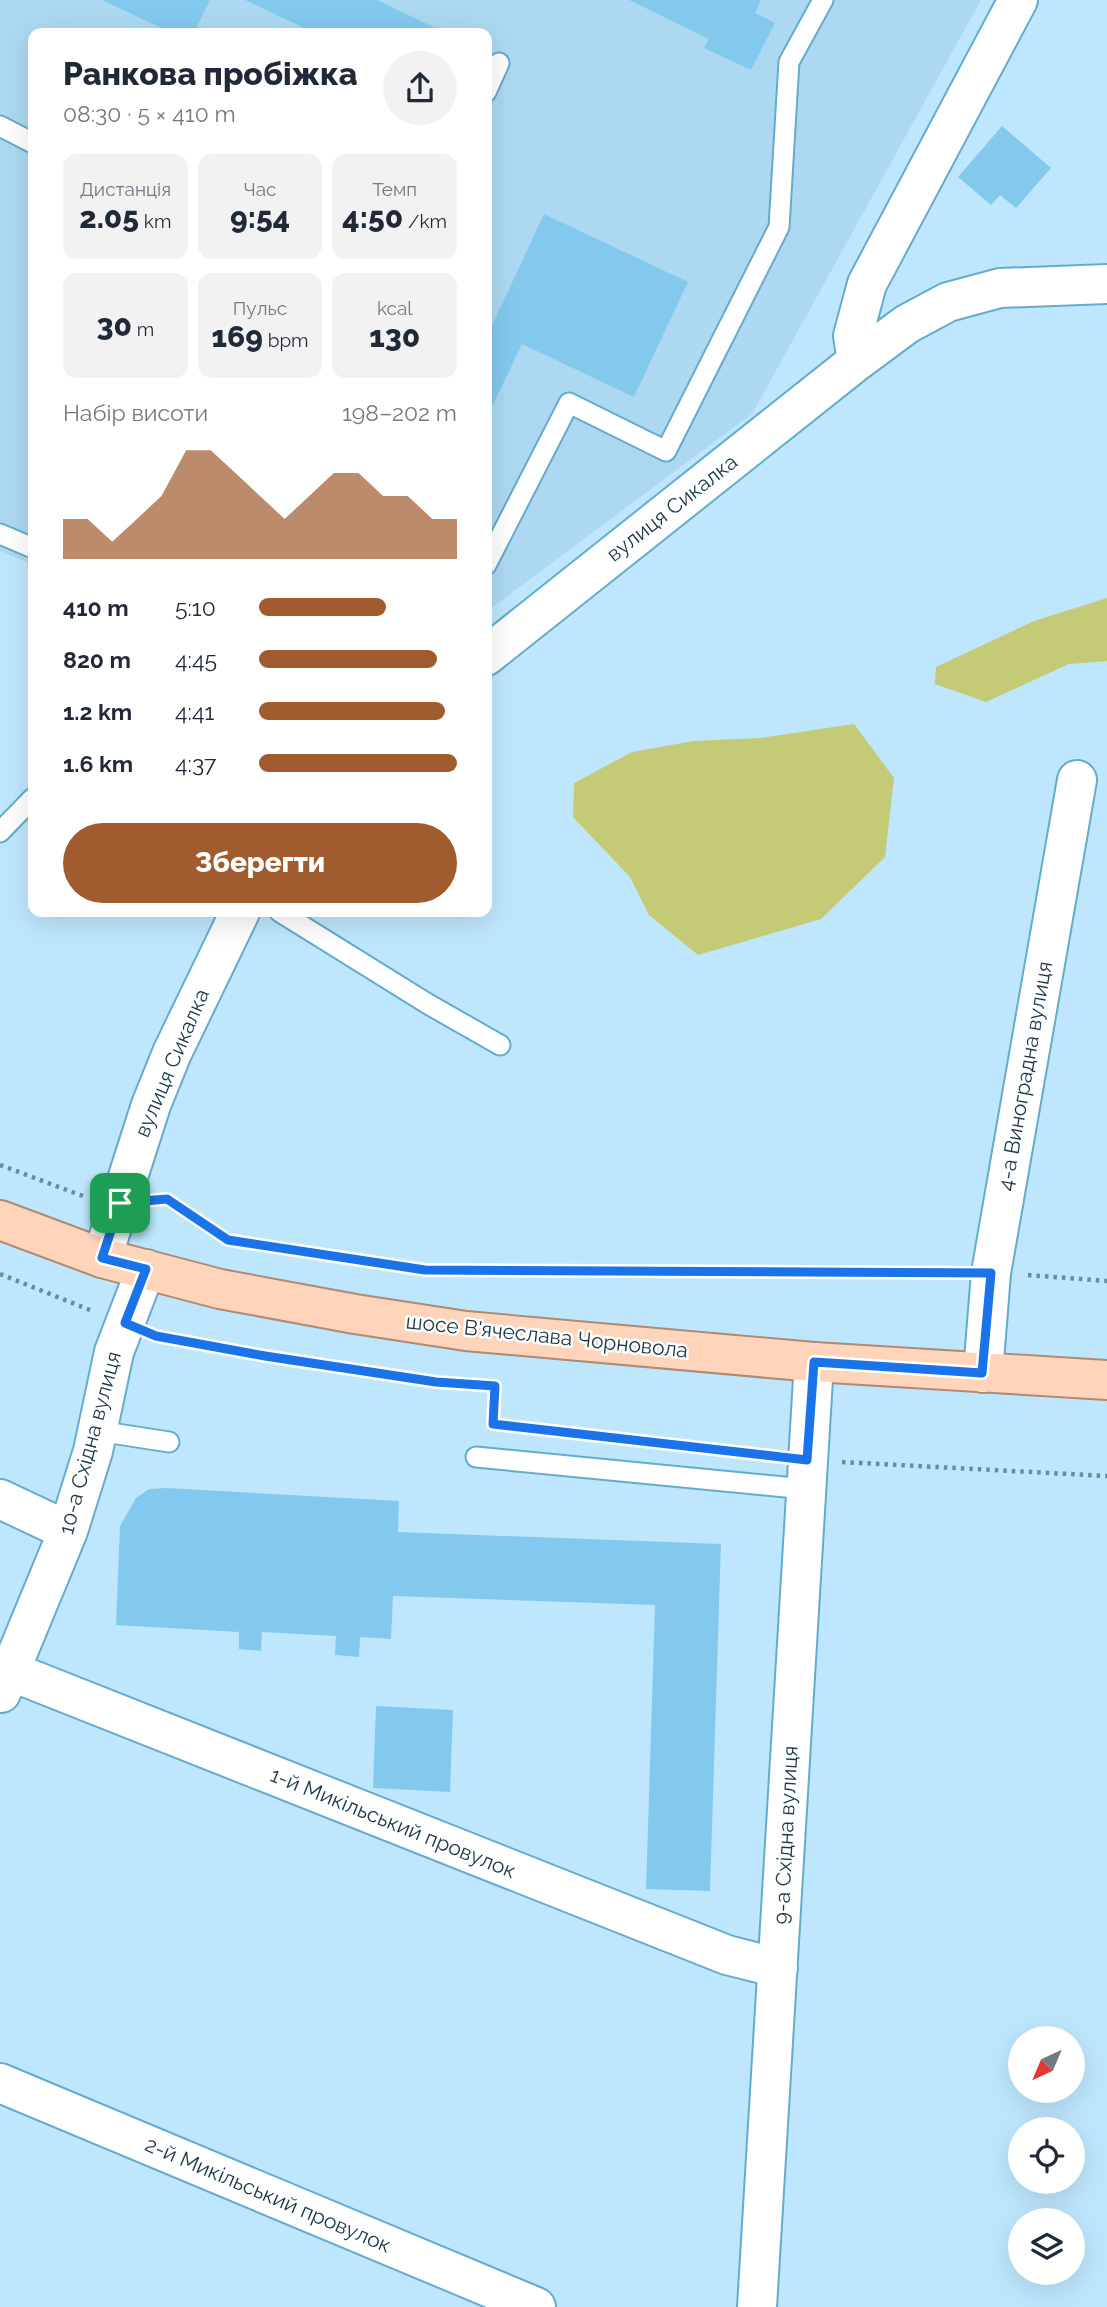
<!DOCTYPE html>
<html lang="uk">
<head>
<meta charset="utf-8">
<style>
  :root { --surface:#fff; --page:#f2f2f3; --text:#1f2937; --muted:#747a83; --accent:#a05b2e }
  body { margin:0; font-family:Raleway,sans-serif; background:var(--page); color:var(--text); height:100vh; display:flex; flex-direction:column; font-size:26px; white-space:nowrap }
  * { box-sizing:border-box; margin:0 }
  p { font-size:23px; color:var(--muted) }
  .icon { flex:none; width:38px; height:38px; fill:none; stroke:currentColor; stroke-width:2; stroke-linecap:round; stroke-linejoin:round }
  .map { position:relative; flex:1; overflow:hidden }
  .side { position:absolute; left:28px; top:28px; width:464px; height:889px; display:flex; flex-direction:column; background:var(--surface); border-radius:14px; box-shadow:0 7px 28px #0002 }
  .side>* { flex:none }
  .needle { width:46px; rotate:224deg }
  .tools { position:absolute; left:1008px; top:2026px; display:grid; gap:14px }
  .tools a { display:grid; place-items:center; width:77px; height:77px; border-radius:50%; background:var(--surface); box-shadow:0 7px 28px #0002; font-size:35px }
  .pin { position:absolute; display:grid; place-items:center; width:60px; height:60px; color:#fff; margin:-30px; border-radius:14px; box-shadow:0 4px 10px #0006 }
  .round { display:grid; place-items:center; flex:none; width:74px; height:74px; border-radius:37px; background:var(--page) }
  .headline { display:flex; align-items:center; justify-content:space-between; height:119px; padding:0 35px }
  h1 { font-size:32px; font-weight:800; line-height:52px }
  .metrics { display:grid; grid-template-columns:repeat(3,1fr); gap:10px; height:119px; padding:7px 35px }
  .metrics div { display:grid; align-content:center; border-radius:14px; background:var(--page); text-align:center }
  .metrics b { font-size:30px; font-weight:800 }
  .metrics small { font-size:19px; font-weight:400 }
  .metrics p { font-size:19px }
  .chart { height:196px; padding:14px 35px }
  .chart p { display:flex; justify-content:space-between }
  .chart svg { width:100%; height:126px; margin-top:7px; fill:var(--accent); opacity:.7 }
  .cta { display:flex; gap:14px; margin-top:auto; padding:14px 35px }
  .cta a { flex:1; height:80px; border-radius:42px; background:var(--accent); color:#fff; font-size:28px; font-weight:800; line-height:80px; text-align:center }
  ul { padding:0 35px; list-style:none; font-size:23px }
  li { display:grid; grid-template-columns:112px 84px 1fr; align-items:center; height:52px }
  li i { height:18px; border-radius:9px; background:var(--accent) }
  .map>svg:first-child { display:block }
</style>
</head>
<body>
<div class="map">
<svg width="1107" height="2307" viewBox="0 0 1107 2307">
  <rect width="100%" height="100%" fill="#bee7fd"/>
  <path fill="#acd9f1" d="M0 0H981L752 414 487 611 486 33H33V564L0 551Z"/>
  <path fill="#c4ca75" d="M1107 598V661L1069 664 986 702 935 684 936 667 1034 621Z
    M854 724 894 778 885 857 821 919 698 955 649 915 630 877 573 817 574 783 632 752 694 741 760 738Z"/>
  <path fill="#83c9ee" d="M102 0H210L194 33H172Z
    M245 0H377L446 33H315Z
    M629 0H761L755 13 775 23 751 70 704 48 709 39Z
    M1002 126 1051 168 1016 208 1000 195 991 205 958 177Z
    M544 214 688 282 634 397 522 344 486 419V328L490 330Z
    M166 1488 399 1501 398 1532 721 1544 710 1891 646 1889 655 1605 393 1596 391 1639 360 1637 359 1657 335 1655 336 1636 262 1632 261 1651 239 1649V1632L116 1625 120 1526 136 1498 149 1489Z
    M376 1706 453 1710 450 1792 373 1788Z"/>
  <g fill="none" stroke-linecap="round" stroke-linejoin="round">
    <defs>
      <path id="lane" d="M486 92 499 63
        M0 126 33 143
        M0 534 33 548
        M486 565 569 403 666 451 779 227 789 62 823 0
        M0 832 33 798
        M280 912 428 1004 500 1045
        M98 1431 169 1442
        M476 1457 805 1489"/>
      <path id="street" d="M857 361 853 336 867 284 1018 0
        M486 656 857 361 907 324 948 302 1000 288 1107 284
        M102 1258 151 1105 172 1053 240 912
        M983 1373 991 1273 1077 780
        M0 1499 68 1531
        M10 1671 727 1955 778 1968
        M1 1693 68 1531 93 1451 114 1352 146 1269
        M0 2083 536 2307
        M757 2307 814 1362"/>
      <path id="primary" d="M0 1220 102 1258 220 1289 355 1314 466 1331 814 1362 1107 1380"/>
    </defs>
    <use href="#lane" stroke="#65abce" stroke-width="23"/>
    <use href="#street" stroke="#65abce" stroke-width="42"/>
    <use href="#primary" stroke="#ad8b74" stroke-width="42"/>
    <path stroke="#688b9d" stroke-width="4.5" stroke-dasharray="3.5 5" stroke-linecap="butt" d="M0 1165 83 1196
      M157 1200 167 1199 228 1240 425 1270 956 1273
      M0 1274 90 1310
      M1028 1275 1107 1281
      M157 1336C269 1356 382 1378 495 1386L493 1424 489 1433
      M493 1424 719 1450
      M842 1462 1107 1476"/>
    <use href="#lane" stroke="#fff" stroke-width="19"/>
    <use href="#street" stroke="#fff" stroke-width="38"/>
    <use href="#primary" stroke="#fed4bb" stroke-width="38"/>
  </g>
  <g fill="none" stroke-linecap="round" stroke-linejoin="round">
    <defs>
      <path id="route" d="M167 1199 228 1240 425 1270 991 1273 982 1373 814 1362 807 1460 493 1424 495 1386 436 1382 265 1356 156 1336 125 1323 146 1269 102 1258 120 1203Z"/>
    </defs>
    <use href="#route" stroke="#fff" stroke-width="14"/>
    <use href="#route" stroke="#1a73e8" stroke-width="9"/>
  </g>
  <g text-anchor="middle" stroke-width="5" stroke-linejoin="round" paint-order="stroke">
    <g font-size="21" fill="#193745" stroke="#fff">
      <text transform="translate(672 508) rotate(-38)" y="7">вулиця Сикалка</text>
      <text transform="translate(172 1063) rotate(-67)" y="7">вулиця Сикалка</text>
      <text transform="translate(1025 1076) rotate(-80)" y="7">4-а Виноградна вулиця</text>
      <text transform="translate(547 1336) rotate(6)" y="7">шосе В'ячеслава Чорновола</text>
      <text transform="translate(90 1443) rotate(-75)" y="7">10-а Східна вулиця</text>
      <text transform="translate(393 1823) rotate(22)" y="7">1-й Микільський провулок</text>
      <text transform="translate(786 1835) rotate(-87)" y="7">9-а Східна вулиця</text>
      <text transform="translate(268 2195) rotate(23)" y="7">2-й Микільський провулок</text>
    </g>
  </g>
</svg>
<div class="tools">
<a><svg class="needle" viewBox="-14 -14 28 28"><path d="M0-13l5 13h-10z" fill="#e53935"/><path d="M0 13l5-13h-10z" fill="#747a83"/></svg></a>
<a><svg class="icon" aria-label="locate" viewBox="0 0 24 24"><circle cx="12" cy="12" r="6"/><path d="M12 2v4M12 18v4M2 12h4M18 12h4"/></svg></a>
<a><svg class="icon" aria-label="layers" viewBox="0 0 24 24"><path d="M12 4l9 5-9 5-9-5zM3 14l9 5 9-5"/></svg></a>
</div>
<div class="pin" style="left:120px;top:1203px;background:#1e9e55"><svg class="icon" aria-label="arrive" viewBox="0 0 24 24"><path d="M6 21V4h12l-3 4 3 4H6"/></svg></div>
<section class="side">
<div class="headline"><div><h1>Ранкова пробіжка</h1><p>08:30 · 5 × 410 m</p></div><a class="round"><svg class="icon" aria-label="share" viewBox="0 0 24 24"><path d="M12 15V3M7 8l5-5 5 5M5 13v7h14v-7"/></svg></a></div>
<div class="metrics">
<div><p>Дистанція</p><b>2.05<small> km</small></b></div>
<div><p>Час</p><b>9:54</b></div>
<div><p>Темп</p><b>4:50<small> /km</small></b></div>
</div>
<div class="metrics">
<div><b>30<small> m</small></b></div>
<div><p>Пульс</p><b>169<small> bpm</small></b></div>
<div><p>kcal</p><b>130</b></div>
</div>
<div class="chart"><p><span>Набір висоти</span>198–202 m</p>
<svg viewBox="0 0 160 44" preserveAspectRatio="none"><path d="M0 44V30L10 30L20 38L30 30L40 22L50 6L60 6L70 14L80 22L90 30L100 22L110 14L120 14L130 22L140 22L150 30L160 30V44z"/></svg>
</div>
<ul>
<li><b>410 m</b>5:10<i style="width:64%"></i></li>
<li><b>820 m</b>4:45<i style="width:90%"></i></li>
<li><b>1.2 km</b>4:41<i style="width:94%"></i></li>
<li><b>1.6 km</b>4:37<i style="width:100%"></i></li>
</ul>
<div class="cta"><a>Зберегти</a></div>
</section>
</div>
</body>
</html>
